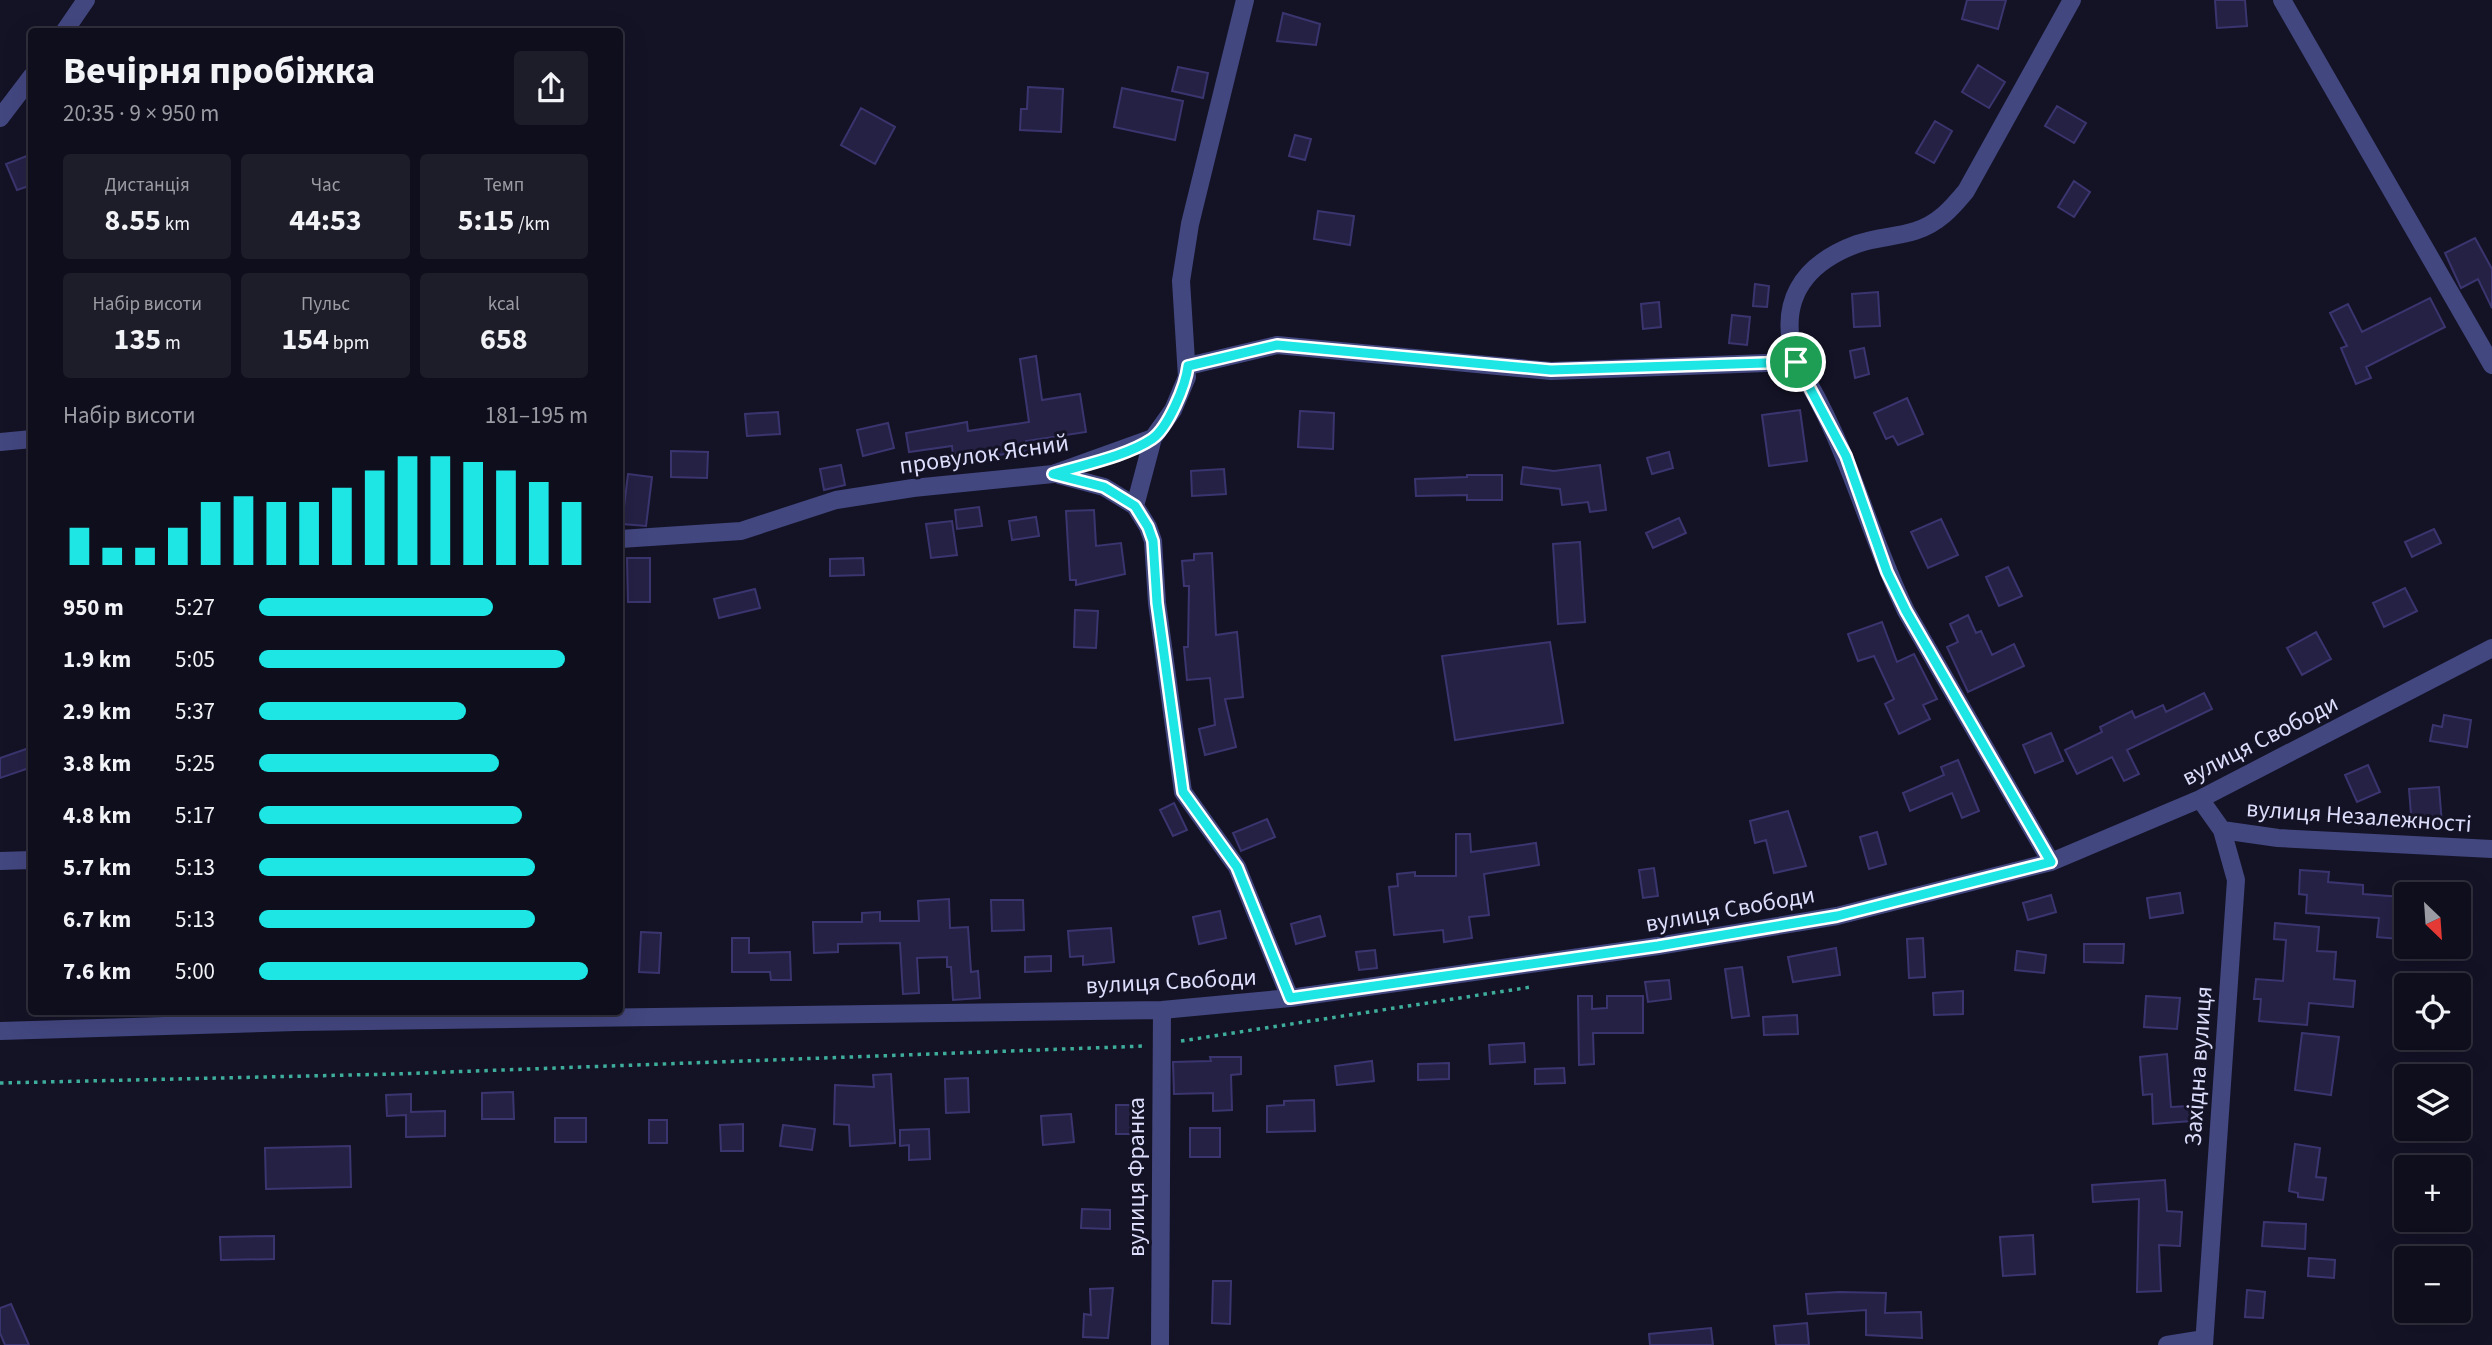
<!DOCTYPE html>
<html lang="uk">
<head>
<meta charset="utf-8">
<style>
  :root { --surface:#0f0e1c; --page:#1d1c29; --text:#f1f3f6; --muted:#9b9ca3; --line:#2f2e3b; --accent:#1de6e5 }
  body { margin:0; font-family:"Source Sans 3",sans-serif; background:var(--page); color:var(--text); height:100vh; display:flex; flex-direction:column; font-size:26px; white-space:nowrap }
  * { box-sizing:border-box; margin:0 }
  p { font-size:23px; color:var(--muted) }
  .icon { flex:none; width:38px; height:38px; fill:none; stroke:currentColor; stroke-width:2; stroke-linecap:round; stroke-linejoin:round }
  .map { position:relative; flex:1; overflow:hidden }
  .panel { position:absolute; left:28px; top:28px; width:595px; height:987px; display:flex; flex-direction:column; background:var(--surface); border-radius:7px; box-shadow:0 7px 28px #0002,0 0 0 2px var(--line) }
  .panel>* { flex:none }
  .needle { width:46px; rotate:155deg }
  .tools { position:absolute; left:2394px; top:882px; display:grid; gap:14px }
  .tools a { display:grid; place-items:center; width:77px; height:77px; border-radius:7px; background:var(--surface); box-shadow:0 7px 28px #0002,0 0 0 2px var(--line); font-size:35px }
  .pin { position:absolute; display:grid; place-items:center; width:60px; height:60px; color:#fff; margin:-30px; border:4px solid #fff; border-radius:50%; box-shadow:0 2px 7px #0007 }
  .round { display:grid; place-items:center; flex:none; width:74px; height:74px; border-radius:7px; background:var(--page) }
  .head { display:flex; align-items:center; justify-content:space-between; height:119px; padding:0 35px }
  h1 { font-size:38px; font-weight:700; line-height:52px }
  .figures { display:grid; grid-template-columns:repeat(3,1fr); gap:10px; height:119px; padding:7px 35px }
  .figures div { display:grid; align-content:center; border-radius:7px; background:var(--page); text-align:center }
  .figures b { font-size:30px; font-weight:700 }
  .figures small { font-size:19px; font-weight:400 }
  .figures p { font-size:19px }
  .chart { height:196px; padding:14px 35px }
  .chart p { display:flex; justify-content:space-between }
  .chart svg { width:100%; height:126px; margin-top:7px; stroke:var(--accent); stroke-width:6 }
  ul { padding:0 35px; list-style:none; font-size:23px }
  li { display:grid; grid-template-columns:112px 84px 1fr; align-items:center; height:52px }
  li i { height:18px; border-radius:9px; background:var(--accent) }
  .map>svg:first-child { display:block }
</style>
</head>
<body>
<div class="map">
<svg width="2492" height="1345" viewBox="0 0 2492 1345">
  <rect width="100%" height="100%" fill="#141326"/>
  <path fill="#242145" stroke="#3b356f" stroke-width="2" d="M1967 0H2006L1998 29 1962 19Z
    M2215 0H2245L2247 26 2217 28Z
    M1283 13 1320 24 1316 45 1277 41Z
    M1978 65 2005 82 1989 108 1962 92Z
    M1178 67 1208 73 1203 98 1172 91Z
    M1028 87 1063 89 1061 132 1020 130 1021 109H1027Z
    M1122 88 1183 101 1175 140 1114 127Z
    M2057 106 2086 123 2074 143 2045 126Z
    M861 108 895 127 875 164 841 145Z
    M1935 121 1952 131 1934 163 1916 153Z
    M1295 135 1311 139 1305 160 1289 156Z
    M32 154V185L17 190 6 164Z
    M2074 181 2090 192 2074 217 2058 207Z
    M1318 211 1354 216 1350 245 1314 239Z
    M2475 238 2492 269V308L2478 279 2461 288 2445 253Z
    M1755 284 1769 286 1767 307 1753 306Z
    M1878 292 1880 326 1854 327 1852 294Z
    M2430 298 2445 327 2366 367 2371 378 2356 384 2341 348 2347 346 2330 313 2348 304 2362 332Z
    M1659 302 1661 327 1643 329 1641 304Z
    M1732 315 1750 317 1747 345 1729 343Z
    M1864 348 1869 374 1855 378 1850 351Z
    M1036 356 1042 400 1080 394 1086 432 1026 441 1027 451 977 458V452L953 455 952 446 909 452 906 433 967 422 968 431 1029 422 1020 359Z
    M1907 398 1923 434 1898 445 1893 436 1886 439 1874 413Z
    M1800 410 1807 461 1769 466 1762 415Z
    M1300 411 1334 413 1333 449 1298 447Z
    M778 412 780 434 747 436 745 414Z
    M888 423 894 448 863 456 857 430Z
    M671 451 708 452 707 478 671 477Z
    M1669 452 1673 468 1652 474 1647 458Z
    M841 465 845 485 824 490 820 469Z
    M1600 465 1606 510 1590 512 1588 502 1562 505 1560 489 1521 484 1523 467 1554 471Z
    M1224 469 1226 494 1192 496 1191 471Z
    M628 474 652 477 646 526 622 524Z
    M1467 475H1502V500H1467V495L1416 496 1415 479 1467 477Z
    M979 507 982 526 957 529 955 510Z
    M1094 510 1096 546 1121 543 1125 574 1076 585V580H1070L1066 511Z
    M1036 517 1039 536 1012 540 1009 521Z
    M1679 518 1686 533 1653 548 1646 533Z
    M1941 519 1958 555 1928 568 1911 532Z
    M952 521 957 555 931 558 926 524Z
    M2434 529 2441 543 2412 557 2405 542Z
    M1580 542 1585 622 1558 624 1553 544Z
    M1212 553 1216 635 1237 632 1243 697 1225 699 1236 747 1205 755 1199 729 1215 725 1210 678 1187 680 1184 647H1188L1189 586H1184L1182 561 1194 560V554Z
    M627 558H650V602H628Z
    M863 558 864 575 830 576V559Z
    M2008 567 2022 596 1999 606 1986 577Z
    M2405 588 2417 611 2384 627 2373 603Z
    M755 589 760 608 719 618 714 599Z
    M1075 610 1098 611 1096 648 1074 647Z
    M1968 615 1976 633 1981 631 1992 655 2014 644 2024 666 1968 692 1947 647 1958 642 1950 624Z
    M1882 622 1897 662 1914 654 1937 699 1923 705 1930 719 1899 734 1885 704 1894 699 1874 656 1858 661 1848 634Z
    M2316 632 2331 659 2302 675 2287 648Z
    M1550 642 1563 723 1455 740 1442 656Z
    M2204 693 2212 709 2127 750 2139 774 2124 781 2112 757 2077 774 2065 750 2102 732 2100 727 2132 711 2135 718 2163 705 2166 712Z
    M2444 715 2471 720 2467 747 2430 741 2433 725 2442 727Z
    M2051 733 2063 761 2035 773 2023 745Z
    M32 747V767L0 778V758Z
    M1958 760 1979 811 1962 818 1952 793 1910 811 1903 793 1944 775 1941 767Z
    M2368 765 2380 792 2357 802 2345 775Z
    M2439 787 2442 824 2412 827 2409 789Z
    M1174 803 1187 830 1173 836 1160 810Z
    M1788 811 1806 866 1774 873 1766 840 1755 843 1750 821Z
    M1267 819 1275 837 1241 851 1233 833Z
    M1877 832 1886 864 1869 869 1860 837Z
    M1456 834H1470L1471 852 1536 843 1539 865 1484 874 1489 915 1469 917 1472 938 1444 942 1443 930 1394 935 1389 887 1398 886 1397 874 1415 872V876H1456Z
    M1654 868 1658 896 1643 898 1639 870Z
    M2300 870 2329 872 2328 882 2363 885V894L2402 897 2399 939 2377 937 2379 918 2306 913 2307 895 2299 894Z
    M2180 893 2183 913 2150 918 2147 898Z
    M2051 895 2056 912 2028 920 2023 903Z
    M949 899 950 928 968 927 971 972 978 971 980 998 953 1000 951 967H947V957L917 958 919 993 903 994 900 943 838 944V952L814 953 813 922H862V913L880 912V921H919L918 901Z
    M991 900H1023L1024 930 992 931Z
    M1220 911 1226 938 1199 944 1193 917Z
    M1320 916 1325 936 1296 944 1291 924Z
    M2275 923 2319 927 2317 951 2336 952 2334 979 2355 981 2353 1007 2309 1003 2307 1025 2259 1021 2261 999H2254L2256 979 2283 981 2286 940 2274 939Z
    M1111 928 1114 962 1083 965V956L1070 957 1068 931Z
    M641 932 661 933 659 973 639 972Z
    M732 938H749V953L790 952 791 980H771L770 972H732Z
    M1923 938 1925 977 1909 978 1907 939Z
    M2084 944H2124L2123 963 2084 962Z
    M1836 948 1840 975 1793 982 1788 957Z
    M1375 950 1377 968 1359 970 1356 952Z
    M2017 951 2046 955 2044 973 2015 970Z
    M1051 956V971L1025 972V957Z
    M1742 967 1749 1016 1732 1018 1725 969Z
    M1669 980 1671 999 1648 1002 1645 982Z
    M1963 991V1014L1934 1015 1933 993Z
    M1578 996H1592V1009L1607 1008V996H1643V1033H1593L1594 1064 1579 1065Z
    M2146 996 2180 998 2177 1029 2144 1027Z
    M1797 1015 1798 1034 1764 1035 1763 1017Z
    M2302 1033 2339 1037 2331 1095 2295 1090Z
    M1524 1043 1525 1062 1490 1064 1489 1045Z
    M2167 1054 2171 1107 2190 1106 2191 1121 2153 1124 2152 1094 2143 1095 2140 1057Z
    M1210 1057H1241V1074L1231 1075 1232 1110 1213 1111V1093L1174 1094 1173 1062 1211 1061Z
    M1372 1061 1374 1081 1337 1085 1335 1066Z
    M1449 1063V1079L1418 1080V1064Z
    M1564 1068 1565 1083 1535 1084V1069Z
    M891 1074 895 1143 850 1146 849 1125 834 1124 835 1085 874 1087 873 1075Z
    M968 1078 969 1112 946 1113 945 1079Z
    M513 1092 514 1119H482V1093Z
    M411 1094V1112L445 1111V1136L406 1137V1115L387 1116 386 1095Z
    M1314 1100 1315 1131 1267 1132V1106L1284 1105V1101Z
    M1116 1105H1131V1134H1116Z
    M1071 1114 1074 1142 1043 1145 1041 1116Z
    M555 1118H586V1142H555Z
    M649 1120H667V1143H649Z
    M743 1124V1151H721L720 1125Z
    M783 1125 815 1129 812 1150 780 1146Z
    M1190 1128H1220V1157H1190Z
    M929 1129 930 1159 909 1160V1145L900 1146V1130Z
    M2295 1144 2320 1148 2316 1177 2326 1178 2323 1200 2298 1197V1193L2289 1191Z
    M350 1146 351 1187 266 1189 265 1148Z
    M2165 1180 2167 1211 2182 1212 2180 1246 2159 1245 2161 1291 2137 1292 2139 1199 2093 1202 2092 1185Z
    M1082 1209 1110 1210V1229L1081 1228Z
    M2264 1222 2306 1224 2305 1249 2262 1246Z
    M2033 1235 2035 1274 2003 1276 2000 1237Z
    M274 1236V1259L221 1260 220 1237Z
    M2309 1258 2335 1260 2334 1278 2308 1276Z
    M1213 1281H1231L1230 1324 1212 1323Z
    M1113 1288 1108 1338 1083 1337 1084 1314 1091 1315 1090 1289Z
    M2247 1290 2265 1292 2263 1318 2245 1317Z
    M1839 1292 1886 1293 1885 1313 1921 1312 1922 1338 1866 1335V1310L1808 1314 1806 1294Z
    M11 1304 29 1345H5L0 1333V1308Z
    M1807 1323 1809 1345H1776L1774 1326Z
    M1711 1328 1713 1345H1650L1649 1334Z"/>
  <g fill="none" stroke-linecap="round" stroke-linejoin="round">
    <path stroke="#3ead9b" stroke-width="3.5" stroke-dasharray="3.5 5" stroke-linecap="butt" d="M1181 1041 1531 987
      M0 1083 395 1074 1145 1046"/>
    <path stroke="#434780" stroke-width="18" d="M2282 0 2492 365
      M64 32 86 0
      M0 118 32 76
      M1796 362C1777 304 1800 265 1857 244 1876 237 1896 237 1915 231 1938 224 1952 208 1966 191L2072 0
      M1188 366 1277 345 1551 371 1796 362C1848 443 1865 526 1906 611L2051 862
      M0 442 32 439
      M1059 475 1104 487 1135 506 1148 527 1153 541 1157 603 1183 792 1237 867 1290 998
      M1135 506 1153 438
      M620 539 741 531 836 500 913 488 1053 474 1153 438 1173 410 1187 377 1181 281 1190 224 1245 0
      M2200 799 2222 830 2236 880 2204 1345
      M2222 830 2278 838 2492 849
      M0 861 32 860
      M0 1031 296 1022 1162 1010 1290 998 1658 946 1837 916 2051 862 2200 799 2492 648
      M1160 1345 1162 1010
      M2167 1345 2204 1339"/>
  </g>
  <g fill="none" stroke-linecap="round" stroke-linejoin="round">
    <defs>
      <path id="route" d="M1277 345 1551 370 1796 362 1846 456 1887 572 1906 611 2051 862 1837 916 1658 946 1290 998 1237 867 1183 792 1157 603 1153 541 1148 527 1135 506 1104 487 1053 474C1082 465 1127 456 1152 439 1168 428 1186 385 1188 366Z"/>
    </defs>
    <use href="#route" stroke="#fff" stroke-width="14"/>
    <use href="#route" stroke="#1de6e5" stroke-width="9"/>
  </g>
  <g text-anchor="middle" stroke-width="6" stroke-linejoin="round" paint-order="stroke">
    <g font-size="24" fill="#dcdcfb" stroke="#141326">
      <text transform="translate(984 454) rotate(-8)" y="8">провулок Ясний</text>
      <text transform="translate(2260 740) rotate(-27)" y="8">вулиця Свободи</text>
      <text transform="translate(2359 816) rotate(4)" y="8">вулиця Незалежності</text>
      <text transform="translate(1730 909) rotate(-10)" y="8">вулиця Свободи</text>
      <text transform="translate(1171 981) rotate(-3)" y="8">вулиця Свободи</text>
      <text transform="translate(2198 1066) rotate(-86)" y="8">Західна вулиця</text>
      <text transform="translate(1136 1177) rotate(-90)" y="8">вулиця Франка</text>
    </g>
  </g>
</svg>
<div class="tools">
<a><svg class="needle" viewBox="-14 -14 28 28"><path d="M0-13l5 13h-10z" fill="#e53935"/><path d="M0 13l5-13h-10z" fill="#9b9ca3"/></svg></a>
<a><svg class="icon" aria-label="locate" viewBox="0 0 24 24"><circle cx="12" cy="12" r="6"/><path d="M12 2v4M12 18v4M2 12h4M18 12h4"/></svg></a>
<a><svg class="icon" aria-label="layers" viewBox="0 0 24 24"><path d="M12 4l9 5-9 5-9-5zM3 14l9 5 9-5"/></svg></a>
<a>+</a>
<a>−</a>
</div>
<div class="pin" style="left:1796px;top:362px;background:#1e9e55"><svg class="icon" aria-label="arrive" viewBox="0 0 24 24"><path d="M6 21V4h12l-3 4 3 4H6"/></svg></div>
<section class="panel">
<div class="head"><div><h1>Вечірня пробіжка</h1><p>20:35 · 9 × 950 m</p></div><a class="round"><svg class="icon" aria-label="share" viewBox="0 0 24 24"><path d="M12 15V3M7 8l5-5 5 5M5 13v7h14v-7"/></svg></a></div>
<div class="figures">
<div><p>Дистанція</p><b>8.55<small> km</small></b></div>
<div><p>Час</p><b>44:53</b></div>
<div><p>Темп</p><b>5:15<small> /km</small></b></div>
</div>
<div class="figures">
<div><p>Набір висоти</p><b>135<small> m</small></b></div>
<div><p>Пульс</p><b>154<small> bpm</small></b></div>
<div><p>kcal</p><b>658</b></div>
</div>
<div class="chart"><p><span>Набір висоти</span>181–195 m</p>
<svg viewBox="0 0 160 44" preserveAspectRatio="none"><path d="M5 44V31M15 44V38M25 44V38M35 44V31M45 44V22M55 44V20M65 44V22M75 44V22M85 44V17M95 44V11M105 44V6M115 44V6M125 44V8M135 44V11M145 44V15M155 44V22"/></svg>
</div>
<ul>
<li><b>950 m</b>5:27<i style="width:71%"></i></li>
<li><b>1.9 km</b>5:05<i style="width:93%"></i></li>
<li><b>2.9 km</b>5:37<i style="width:63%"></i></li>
<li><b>3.8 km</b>5:25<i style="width:73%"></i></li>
<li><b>4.8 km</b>5:17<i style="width:80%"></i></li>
<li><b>5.7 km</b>5:13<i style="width:84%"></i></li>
<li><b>6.7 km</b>5:13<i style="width:84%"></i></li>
<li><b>7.6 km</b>5:00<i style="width:100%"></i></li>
</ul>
</section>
</div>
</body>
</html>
